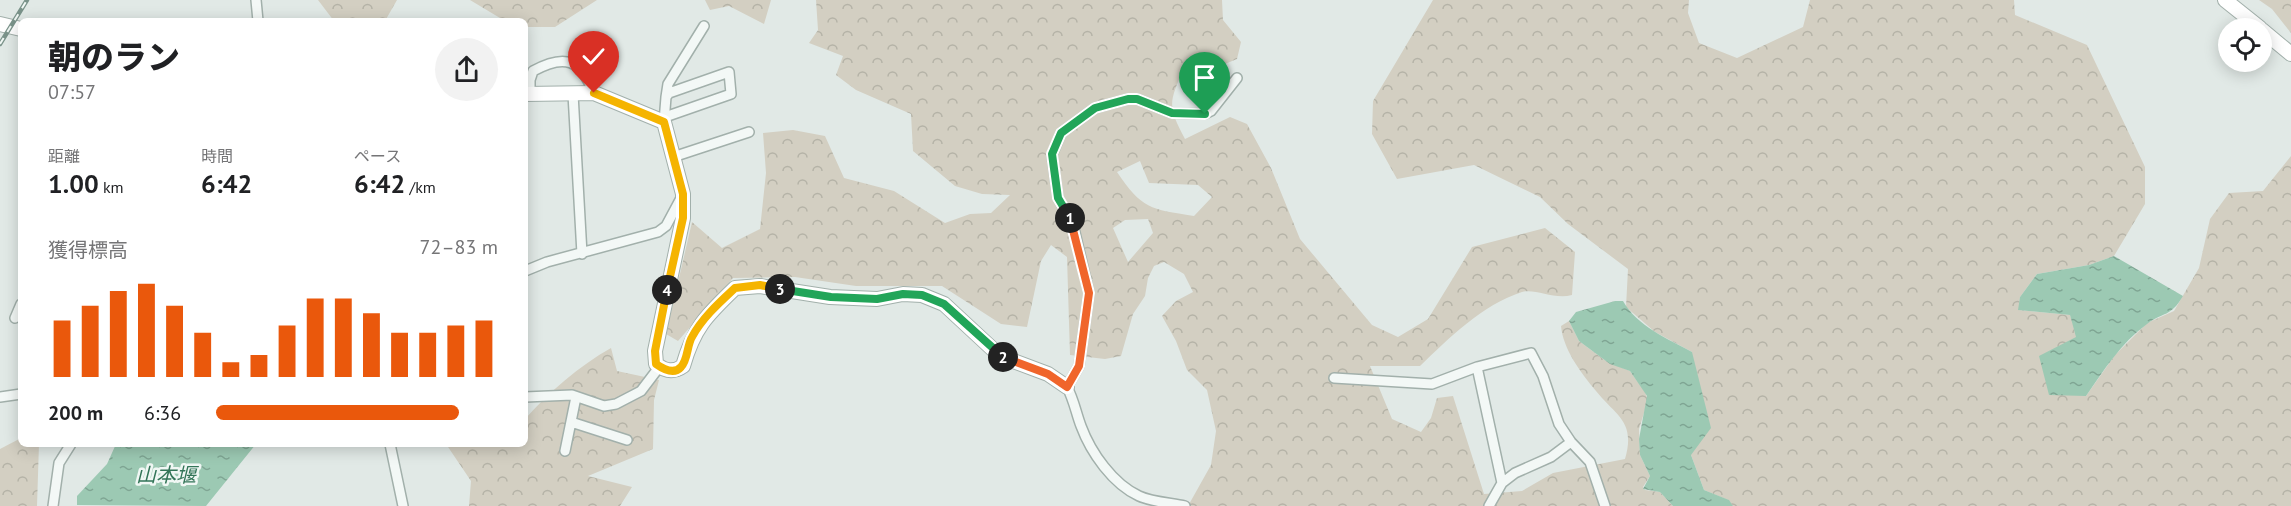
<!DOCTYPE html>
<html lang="ja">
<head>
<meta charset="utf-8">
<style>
  :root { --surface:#fff; --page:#f2f2f2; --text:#202124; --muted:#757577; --accent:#ea580c }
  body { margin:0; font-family:"PT Sans","Noto Sans JP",sans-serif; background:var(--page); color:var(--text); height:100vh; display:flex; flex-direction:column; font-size:22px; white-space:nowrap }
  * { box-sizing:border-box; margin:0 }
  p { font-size:20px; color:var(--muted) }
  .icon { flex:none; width:33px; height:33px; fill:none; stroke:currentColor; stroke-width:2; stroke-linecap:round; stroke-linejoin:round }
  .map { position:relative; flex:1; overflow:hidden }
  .details { position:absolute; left:18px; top:18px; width:510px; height:429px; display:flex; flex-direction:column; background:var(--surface); border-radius:9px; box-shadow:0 3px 15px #0003 }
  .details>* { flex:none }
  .fabs { position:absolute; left:2218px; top:18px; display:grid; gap:12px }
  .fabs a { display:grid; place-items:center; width:54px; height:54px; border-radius:50%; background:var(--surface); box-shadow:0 3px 15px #0003; font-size:30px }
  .pin { position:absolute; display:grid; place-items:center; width:51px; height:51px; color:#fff; margin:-62px -26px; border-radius:50% 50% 50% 0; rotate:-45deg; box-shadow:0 0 6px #0007 }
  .pin .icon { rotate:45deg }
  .km { position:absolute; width:30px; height:30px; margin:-15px; border-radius:50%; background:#222; color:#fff; font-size:16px; line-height:30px; text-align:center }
  .round { display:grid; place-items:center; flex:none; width:63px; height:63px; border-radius:32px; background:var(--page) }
  .overview { display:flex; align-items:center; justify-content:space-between; height:102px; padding:0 30px }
  h1 { font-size:33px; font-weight:800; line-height:45px }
  .metrics { display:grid; grid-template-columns:repeat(3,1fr); gap:9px; height:102px; padding:6px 30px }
  .metrics div { display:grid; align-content:center }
  .metrics b { font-size:26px; font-weight:800 }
  .metrics small { font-size:16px; font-weight:400 }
  .metrics p { font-size:16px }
  .chart { height:168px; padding:12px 30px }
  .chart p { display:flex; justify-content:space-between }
  .chart svg { width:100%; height:108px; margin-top:6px; stroke:var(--accent); stroke-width:6 }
  ul { padding:0 30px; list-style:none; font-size:20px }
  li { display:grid; grid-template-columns:96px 72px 1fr; align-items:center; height:45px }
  li i { height:15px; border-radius:8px; background:var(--accent) }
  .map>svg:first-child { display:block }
</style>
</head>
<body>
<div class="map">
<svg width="2291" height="506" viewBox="0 0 2291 506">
  <defs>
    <pattern id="forest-crowns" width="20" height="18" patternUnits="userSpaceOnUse" patternTransform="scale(1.5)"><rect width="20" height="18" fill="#d3cfc2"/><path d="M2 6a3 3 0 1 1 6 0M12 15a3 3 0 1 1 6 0" fill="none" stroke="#b5b3a7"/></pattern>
    <pattern id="water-ripples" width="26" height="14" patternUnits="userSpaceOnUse" patternTransform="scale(1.5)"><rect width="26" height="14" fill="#9cc9b3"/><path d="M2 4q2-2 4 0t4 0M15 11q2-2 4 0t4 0" fill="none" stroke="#7fa593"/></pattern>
  </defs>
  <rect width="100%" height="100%" fill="#e1e9e6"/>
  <path fill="url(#forest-crowns)" fill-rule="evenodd" d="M318 0H397L385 21 356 19 334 21Z
    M470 0H597L555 27H525V21H505Z
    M705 0H771L764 24 729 6 710 10Z
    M816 0H1222L1223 20 1241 42 1237 59 1220 66 1184 68C1169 103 1167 105 1185 139L1230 117 1247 124 1271 168 1300 239 1372 325 1398 337 1428 319 1472 247 1545 228 1575 252 1572 295C1554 300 1535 288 1522 292 1482 305 1449 338 1420 366H1370L1392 419 1421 432 1431 418 1437 398 1453 396 1484 494 1522 491 1553 473 1625 459C1636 421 1616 416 1596 391 1581 373 1563 349 1561 326L1569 321 1579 341 1606 361 1630 371 1645 392 1648 400 1639 429 1640 455 1650 476 1643 487 1645 490 1660 492 1673 506H1188L1211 465 1216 431 1207 390 1187 370 1176 341 1162 316 1176 301 1193 292 1184 274 1164 262 1154 266 1148 278 1145 296 1133 314 1121 356 1105 359 1070 355 1067 257 1051 245 1041 261 1027 327 1001 324 942 286H856L795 277 733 278 678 341 666 334 692 222 722 248 760 229 766 173 763 133 793 130 825 136 844 178 894 191 945 223 970 214 991 213 1010 195 982 194 955 186 913 151 911 114 856 90 836 75 843 56 809 43 818 30ZM1140 161 1149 183 1198 185 1212 197 1194 216C1150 209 1142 209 1117 172ZM1148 219 1153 233 1128 262 1113 228 1125 220Z
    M1433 0H1689L1688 13 1699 43 1737 58 1803 27 1810 0H2014L2015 15 2087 45 2145 167V204L2114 256 2089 265 2037 274 2020 297 2019 310 2070 315 2077 337 2086 396 2115 355 2147 323 2174 311 2199 268 2210 219 2229 193 2263 191 2291 156V506H1733L1728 500 1704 490 1691 455 1692 352 1655 332 1626 307 1628 269 1568 224 1540 197 1474 165 1397 179 1372 134 1373 101Z
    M2259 0H2291V33L2272 9Z
    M611 348 617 371 659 380 654 400 653 449 588 476 632 487 620 506H469L471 481 446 444H525V419C549 392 579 366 611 348Z
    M21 438V444H39L37 506H0V449Z"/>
  <path fill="url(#water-ripples)" d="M2114 256 2183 296C2170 318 2164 311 2147 324 2121 343 2104 370 2086 396L2049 395 2039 356 2076 337 2070 315 2018 310 2020 297 2037 274 2089 265Z
    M1615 301H1623C1637 326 1668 339 1692 352L1711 428 1691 455 1704 490 1729 500 1733 506H1673L1660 492 1643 489 1650 476 1640 455 1639 439 1647 396 1630 371 1610 364 1579 341 1569 321 1576 312Z
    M116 444H256L206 506 77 505V496L107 464Z"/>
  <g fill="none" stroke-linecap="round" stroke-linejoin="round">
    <defs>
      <path id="street" d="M256 0 258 21
        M530 94V80L533 71C566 53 580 60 594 93
        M573 94 582 254
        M666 97 668 84 704 26
        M664 122 666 97 669 93 729 72 731 94 665 117
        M673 157 749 132
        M525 271 547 262 658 232 666 226 681 198
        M15 318 21 304
        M1477 367 1502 483
        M1334 378 1432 384 1477 367 1531 353 1543 376 1559 424 1571 442 1590 462 1605 506
        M0 397 21 394
        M525 397 572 395 604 406 616 404 641 391 660 366
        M571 422 627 440
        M390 444 403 506
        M565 451 576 397
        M53 506 59 463 71 444
        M1185 506C1171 503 1152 502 1139 496 1113 484 1091 453 1081 426 1076 413 1074 400 1067 387L1079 366 1089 293 1073 224 1058 198 1052 155 1061 133 1095 108 1128 99H1137L1172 113 1205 114 1211 111 1237 78
        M1489 506 1502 483 1515 473 1551 457 1571 442"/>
      <path id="secondary" d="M2225 0 2260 28
        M0 24 21 29
        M2262 30 2291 54
        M525 94 594 93 664 122 683 194V218L655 351 656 364C665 371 673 373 683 366 694 327 707 315 735 288L760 286 830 297 877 299 903 294 922 295 944 304 1000 356 1048 374 1067 387"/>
    </defs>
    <use href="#street" stroke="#a2b0ab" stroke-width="12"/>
    <use href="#secondary" stroke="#a2b0ab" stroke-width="16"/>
    <use href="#street" stroke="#f3f8f6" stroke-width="9"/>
    <use href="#secondary" stroke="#fff" stroke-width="14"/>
    <defs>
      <path id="rail" d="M0 44 27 0"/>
    </defs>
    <use href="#rail" stroke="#7a938a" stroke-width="4.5"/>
    <use href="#rail" stroke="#f0f7f4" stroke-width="2" stroke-dasharray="7" stroke-linecap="butt"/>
  </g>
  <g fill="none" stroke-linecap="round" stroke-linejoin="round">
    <defs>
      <path id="split-1" d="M1070 218 1058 198 1052 154 1061 133 1095 108 1128 99H1137L1172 113 1205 114"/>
      <path id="split-2" d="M1003 357 1048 374 1067 387 1079 366 1089 293 1070 218"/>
      <path id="split-3" d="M780 289 831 297 877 299 903 294 922 295 944 304 1003 357"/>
      <path id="split-4" d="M667 290 655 351 656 364C663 369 674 375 681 367 688 360 687 345 692 337 702 318 720 302 735 288L760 285 780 289"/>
      <path id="split-5" d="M594 93 664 122 683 194V218L667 290"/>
    </defs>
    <use href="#split-1" stroke="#fff" stroke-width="12"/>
    <use href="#split-2" stroke="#fff" stroke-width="12"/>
    <use href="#split-3" stroke="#fff" stroke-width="12"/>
    <use href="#split-4" stroke="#fff" stroke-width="12"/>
    <use href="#split-5" stroke="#fff" stroke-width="12"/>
    <use href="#split-1" stroke="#22a559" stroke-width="8"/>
    <use href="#split-2" stroke="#f0652b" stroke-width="8"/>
    <use href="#split-3" stroke="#22a559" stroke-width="8"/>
    <use href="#split-4" stroke="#f5b400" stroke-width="8"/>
    <use href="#split-5" stroke="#f5b400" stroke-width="8"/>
  </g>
  <g text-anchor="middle" stroke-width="5" stroke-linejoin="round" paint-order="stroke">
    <g font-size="20" font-style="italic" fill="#337558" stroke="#f0f7f4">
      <text x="166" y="482">山本堰</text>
    </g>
  </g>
</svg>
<div class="fabs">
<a><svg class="icon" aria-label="locate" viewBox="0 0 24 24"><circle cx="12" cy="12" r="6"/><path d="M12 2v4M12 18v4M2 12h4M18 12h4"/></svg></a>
</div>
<div class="pin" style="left:1205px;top:114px;background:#1e9e55"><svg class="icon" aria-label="arrive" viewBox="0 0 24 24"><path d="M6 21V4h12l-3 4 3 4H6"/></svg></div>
<div class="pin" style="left:594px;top:93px;background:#d93025"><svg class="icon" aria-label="check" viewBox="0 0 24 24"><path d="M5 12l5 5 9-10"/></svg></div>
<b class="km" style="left:1070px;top:218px">1</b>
<b class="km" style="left:1003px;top:357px">2</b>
<b class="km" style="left:780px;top:289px">3</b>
<b class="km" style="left:667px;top:290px">4</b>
<section class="details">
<div class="overview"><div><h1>朝のラン</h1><p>07:57</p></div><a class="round"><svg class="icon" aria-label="share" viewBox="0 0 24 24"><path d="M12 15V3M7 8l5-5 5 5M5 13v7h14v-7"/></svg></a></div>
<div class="metrics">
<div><p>距離</p><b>1.00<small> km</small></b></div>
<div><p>時間</p><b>6:42</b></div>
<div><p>ペース</p><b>6:42<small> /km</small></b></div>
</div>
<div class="chart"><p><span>獲得標高</span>72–83 m</p>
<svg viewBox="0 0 160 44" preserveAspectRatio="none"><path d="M5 44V21M15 44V15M25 44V9M35 44V6M45 44V15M55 44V26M65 44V38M75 44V35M85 44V23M95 44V12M105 44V12M115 44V18M125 44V26M135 44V26M145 44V23M155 44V21"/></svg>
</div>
<ul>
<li><b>200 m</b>6:36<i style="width:86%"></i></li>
</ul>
</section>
</div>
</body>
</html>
